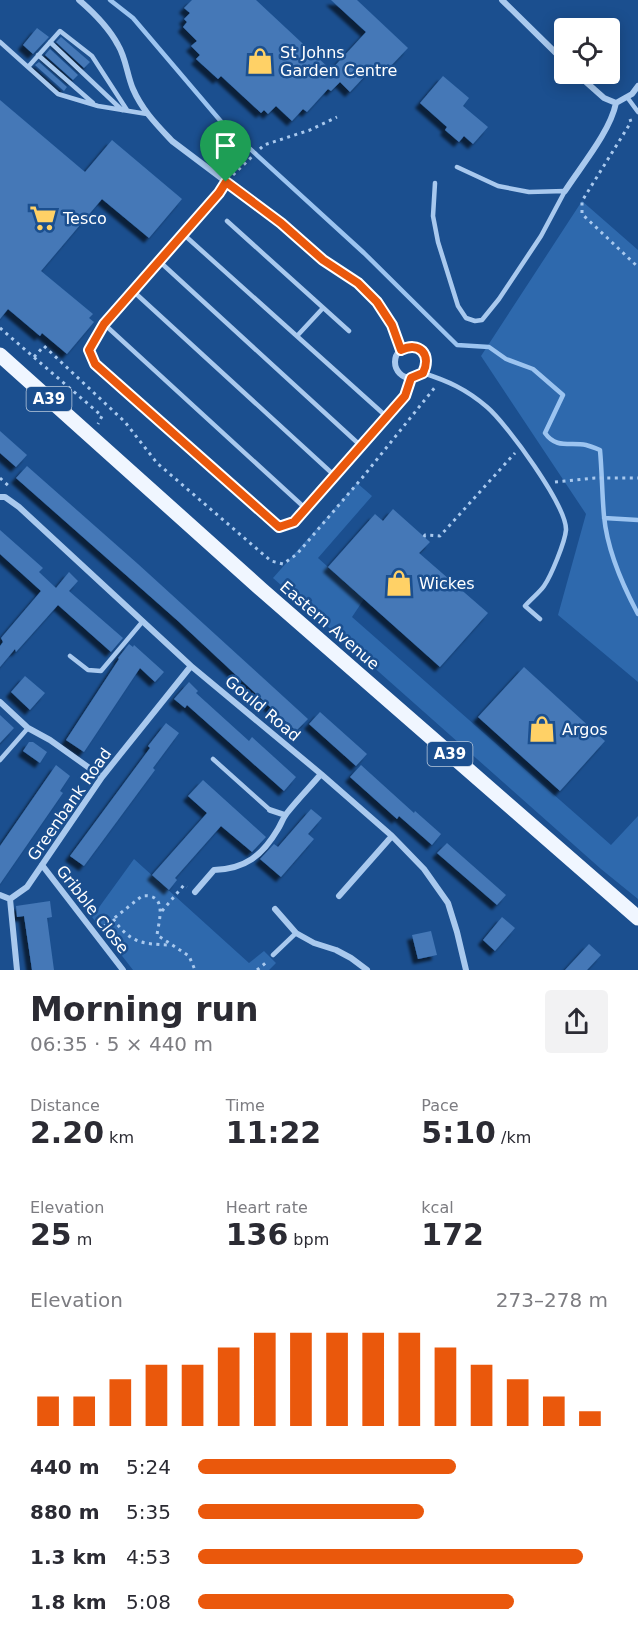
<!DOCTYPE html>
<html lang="en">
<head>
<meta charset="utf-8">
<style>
  :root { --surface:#fff; --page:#f2f2f3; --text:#2b2b33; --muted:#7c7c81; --accent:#ea580c }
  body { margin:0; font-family:"DejaVu Sans",sans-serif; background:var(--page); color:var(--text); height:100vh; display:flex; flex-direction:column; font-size:22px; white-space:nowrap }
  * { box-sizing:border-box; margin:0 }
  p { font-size:20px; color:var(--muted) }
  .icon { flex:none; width:33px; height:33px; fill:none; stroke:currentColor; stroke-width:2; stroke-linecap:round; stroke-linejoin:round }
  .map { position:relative; height:970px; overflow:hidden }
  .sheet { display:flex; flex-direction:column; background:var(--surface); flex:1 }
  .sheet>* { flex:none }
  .controls { position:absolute; left:554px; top:18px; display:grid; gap:12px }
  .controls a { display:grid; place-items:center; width:66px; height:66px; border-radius:6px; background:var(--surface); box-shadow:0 3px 15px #0003; font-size:30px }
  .pin { position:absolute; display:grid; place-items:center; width:51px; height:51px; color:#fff; margin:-62px -26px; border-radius:50% 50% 50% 0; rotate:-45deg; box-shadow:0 0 6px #0007 }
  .pin .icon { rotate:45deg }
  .round { display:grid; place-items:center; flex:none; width:63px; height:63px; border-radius:6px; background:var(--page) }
  .summary { display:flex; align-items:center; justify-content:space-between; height:102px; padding:0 30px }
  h1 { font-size:33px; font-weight:700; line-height:45px }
  .figures { display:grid; grid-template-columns:repeat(3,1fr); gap:9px; height:102px; padding:6px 30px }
  .figures div { display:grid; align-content:center }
  .figures b { font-size:30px; font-weight:700 }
  .figures small { font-size:16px; font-weight:400 }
  .figures p { font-size:16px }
  .chart { height:168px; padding:12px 30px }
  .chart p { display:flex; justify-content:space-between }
  .chart svg { width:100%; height:108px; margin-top:6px; stroke:var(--accent); stroke-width:6 }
  ul { padding:0 30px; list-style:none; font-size:20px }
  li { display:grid; grid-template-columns:96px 72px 1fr; align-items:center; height:45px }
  li i { height:15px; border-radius:8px; background:var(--accent) }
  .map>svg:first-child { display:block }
</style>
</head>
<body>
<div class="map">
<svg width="638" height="970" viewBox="0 0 638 970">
  <defs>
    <filter id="shadow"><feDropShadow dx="-5" dy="5" stdDeviation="1.5" flood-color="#0009"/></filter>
  </defs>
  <rect width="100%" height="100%" fill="#1b4f8f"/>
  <path fill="#2e69ad" d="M582 201 638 250V682L558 615 586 514 481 356Z
    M357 483 372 496 318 558 364 599 352 617 611 845 638 816V899L601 869 273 578Z
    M134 859 249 963 264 951 276 963 269 970H133L92 917Z"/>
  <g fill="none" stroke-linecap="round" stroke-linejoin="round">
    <path stroke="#9cc4f0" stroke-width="4.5" d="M110 0 133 18 224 125 364 253 457 345 489 347 506 359 533 369 563 395 545 433C556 449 570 442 586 445 590 446 595 448 600 450 602 472 602 494 604 516 607 548 623 586 638 614
      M604 518 638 520"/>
  </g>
  <path fill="#4478b7" filter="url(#shadow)" d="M192 0H256L331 70 366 32 331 0H357L408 48 386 71 377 63 350 92 340 82 331 91 328 89 307 112 303 109 292 121 276 106 268 114 264 110 261 113 221 76 218 79 196 59 200 55 191 46 197 41 183 27 187 22 184 19 190 13 184 8Z
    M37 28 49 37 33 54 23 45Z
    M61 37 90 62 84 68 56 42Z
    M50 49 78 75 73 80 45 55Z
    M39 62 67 87 64 91 35 65Z
    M443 76 469 98 463 106 488 127 473 144 464 136 459 142 445 130 447 127 420 103Z
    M0 100 85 172 112 140 182 199 149 238 102 199 41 271 93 314 89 318 94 322 67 354 42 333 40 336 8 309 0 319Z
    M0 431 27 455 16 467 0 453Z
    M27 466 138 564 308 719 296 731 178 621 16 478Z
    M393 509 430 542 419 553 488 613 440 667 328 567 375 514 383 521Z
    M0 530 43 568 39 572 56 588 69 572 78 581 69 591 123 638 111 652 58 605 16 652 15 649 0 667V646L3 642 1 638 41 591 0 554Z
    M129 644 133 647 134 645 164 672 155 682 140 668 84 752 66 740 119 659 118 658Z
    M524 667 605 741 560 791 478 717Z
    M25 676 45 693 30 710 11 692Z
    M189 682 198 691 196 693 249 741 252 737 296 777 284 791 187 705 185 708 174 699Z
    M320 712 367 754 356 766 309 724Z
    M0 715 14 728 0 743Z
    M166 723 179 733 153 768 155 770 84 866 70 856 150 748 148 746Z
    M29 742H33L47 752 40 763 23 751Z
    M56 765 70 776 60 791 63 793 0 884V846Z
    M361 765 414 813 415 811 441 834 432 845 399 816 397 819 350 777Z
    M203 780 266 837 252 852 221 826 175 878 177 880 169 890 152 875 207 813 188 796Z
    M311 809 322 818 308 834 314 839 281 877 260 859 274 844 278 847Z
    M447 843 506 895 497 905 437 853Z
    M50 901 52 917 47 918 54 970H32L24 916 17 917 16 906Z
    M502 917 515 928 495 951 483 940Z
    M431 931 437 955 418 959 412 935Z
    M589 944 601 955 587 970H565Z"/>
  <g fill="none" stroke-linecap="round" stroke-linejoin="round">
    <path stroke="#a9c9ee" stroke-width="3" stroke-dasharray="3 4.5" stroke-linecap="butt" d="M630 119 631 122 582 201V214L638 267
      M233 175 264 145 310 130 337 117
      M0 328 102 416 98 424
      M34 357 44 346 125 422 157 463 271 561 283 564 297 554 362 478 436 386
      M0 478 10 487
      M555 482 595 478H638
      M424 537 425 535 440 536 515 453
      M162 911 184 885 187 887
      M113 919C131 943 141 944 170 945
      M103 927 142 896C168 893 159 920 157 935L189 956 195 970
      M257 970 268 961"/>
    <path stroke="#a9c9ee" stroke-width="4.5" d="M0 42 58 94 98 106 147 114
      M50 42 122 110
      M38 55 93 103
      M28 67 60 31 92 56 127 110
      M627 97 638 112
      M457 167 498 186 529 192 565 191
      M226 182 104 324 89 350 95 364 279 527 294 522 405 396 411 378
      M435 183 433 216 438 242 458 306 466 318 475 321 482 320 499 299 541 236 565 191
      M227 221 349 331
      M182 233 387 417
      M159 261 361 446
      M133 291 335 476
      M104 324 306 509
      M297 336 323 308
      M423 373C448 381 466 389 487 407 506 423 567 506 566 530 565 542 551 576 544 586 539 593 531 599 525 606L540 619
      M70 656 88 670 101 671 143 621
      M213 759 270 810
      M0 760 28 728
      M273 955 296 933"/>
    <path stroke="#a9c9ee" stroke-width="6" d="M79 0C93 12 109 28 118 45 126 58 127 75 133 89 142 110 157 125 172 141L281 223 323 260 358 283 377 302 392 325 401 349
      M502 0 564 61
      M577 74 604 98 616 103
      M565 191C581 166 610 132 616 103L632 94 638 86
      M395 362a16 16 0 1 1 32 0a16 16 0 1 1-32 0Z
      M0 497H5L19 507 191 666 321 774 392 836 424 869 448 903 457 932 466 970
      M0 702 28 728 50 740 102 777
      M270 810 285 815
      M42 865 123 970
      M195 892 214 870C245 869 262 856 278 829 281 824 283 818 287 813 298 799 310 787 321 774
      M0 895 10 899
      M339 896 392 836
      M10 899 27 887 102 777 191 666
      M10 899 17 970
      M275 909 296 933 314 943 336 950 351 958 367 970"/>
    <path stroke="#f0f6ff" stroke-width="15" d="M0 355 262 590 638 918"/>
  </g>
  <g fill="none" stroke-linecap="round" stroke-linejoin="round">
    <defs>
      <path id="route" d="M226 182 281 223 323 260 358 283 377 302 392 325 401 350C419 341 432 354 423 373L411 378 405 396 294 522 279 527 95 364 89 350 104 324 219 193Z"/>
    </defs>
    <use href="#route" stroke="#fff" stroke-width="12"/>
    <use href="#route" stroke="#ea580c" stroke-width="8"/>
  </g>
  <defs>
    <symbol id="shop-bare" viewBox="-9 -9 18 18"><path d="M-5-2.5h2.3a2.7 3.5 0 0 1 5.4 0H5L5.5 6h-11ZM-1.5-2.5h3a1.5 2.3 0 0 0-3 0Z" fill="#ffd166" stroke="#1b4f8f" stroke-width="2.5" paint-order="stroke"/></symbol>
    <symbol id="supermarket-bare" viewBox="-9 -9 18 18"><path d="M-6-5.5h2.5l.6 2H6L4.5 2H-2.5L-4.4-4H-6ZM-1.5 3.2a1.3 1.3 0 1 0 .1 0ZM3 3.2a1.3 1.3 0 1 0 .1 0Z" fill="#ffd166" stroke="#1b4f8f" stroke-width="2.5" paint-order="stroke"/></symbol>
  </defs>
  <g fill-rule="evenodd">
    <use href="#shop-bare" x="241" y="42" width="38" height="38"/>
    <use href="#supermarket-bare" x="24" y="199" width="38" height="38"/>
    <use href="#shop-bare" x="380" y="564" width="38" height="38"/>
    <use href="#shop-bare" x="523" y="710" width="38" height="38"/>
  </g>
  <g text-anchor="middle" stroke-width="5" stroke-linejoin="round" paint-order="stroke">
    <g fill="#1b4f8f" stroke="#bbcadd" stroke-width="1.5">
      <rect x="26.5" y="387" width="45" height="24" rx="4.5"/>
      <rect x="427.5" y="742" width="45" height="24" rx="4.5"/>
    </g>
    <g font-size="15" font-weight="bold" fill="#fff">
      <text x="49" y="404">A39</text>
      <text x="450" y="759">A39</text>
    </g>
    <g font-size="16" fill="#fff" stroke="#1b4f8f" text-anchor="start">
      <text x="280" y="58">St Johns<tspan x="280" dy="18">Garden Centre</tspan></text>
      <text x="63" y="224">Tesco</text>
      <text x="419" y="589">Wickes</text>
      <text x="562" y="735">Argos</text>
    </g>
    <g font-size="16" fill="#fff" stroke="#1b4f8f">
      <text transform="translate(330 625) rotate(41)" y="6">Eastern Avenue</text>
      <text transform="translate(263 708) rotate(40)" y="6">Gould Road</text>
      <text transform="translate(69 804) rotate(-55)" y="6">Greenbank Road</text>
      <text transform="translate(93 909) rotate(52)" y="6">Gribble Close</text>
    </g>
  </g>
</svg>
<div class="controls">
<a><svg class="icon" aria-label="locate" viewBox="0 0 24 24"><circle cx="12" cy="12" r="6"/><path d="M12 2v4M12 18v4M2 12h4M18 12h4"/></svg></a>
</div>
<div class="pin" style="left:226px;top:182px;background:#1e9e55"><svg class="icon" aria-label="arrive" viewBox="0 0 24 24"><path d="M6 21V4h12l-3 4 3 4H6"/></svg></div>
</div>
<section class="sheet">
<div class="summary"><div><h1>Morning run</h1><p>06:35 · 5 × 440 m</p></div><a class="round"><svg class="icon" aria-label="share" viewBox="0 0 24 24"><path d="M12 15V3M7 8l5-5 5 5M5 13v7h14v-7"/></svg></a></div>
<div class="figures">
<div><p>Distance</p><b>2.20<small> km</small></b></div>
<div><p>Time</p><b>11:22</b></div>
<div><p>Pace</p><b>5:10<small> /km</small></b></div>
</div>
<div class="figures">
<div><p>Elevation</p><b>25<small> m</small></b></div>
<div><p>Heart rate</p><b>136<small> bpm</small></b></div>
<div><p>kcal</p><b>172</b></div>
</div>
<div class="chart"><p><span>Elevation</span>273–278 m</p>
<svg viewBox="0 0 160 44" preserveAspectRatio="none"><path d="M5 44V32M15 44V32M25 44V25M35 44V19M45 44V19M55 44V12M65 44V6M75 44V6M85 44V6M95 44V6M105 44V6M115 44V12M125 44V19M135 44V25M145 44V32M155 44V38"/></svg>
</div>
<ul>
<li><b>440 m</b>5:24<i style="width:63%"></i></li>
<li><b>880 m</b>5:35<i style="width:55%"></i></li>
<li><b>1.3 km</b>4:53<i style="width:94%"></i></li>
<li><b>1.8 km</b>5:08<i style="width:77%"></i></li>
</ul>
</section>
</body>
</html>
